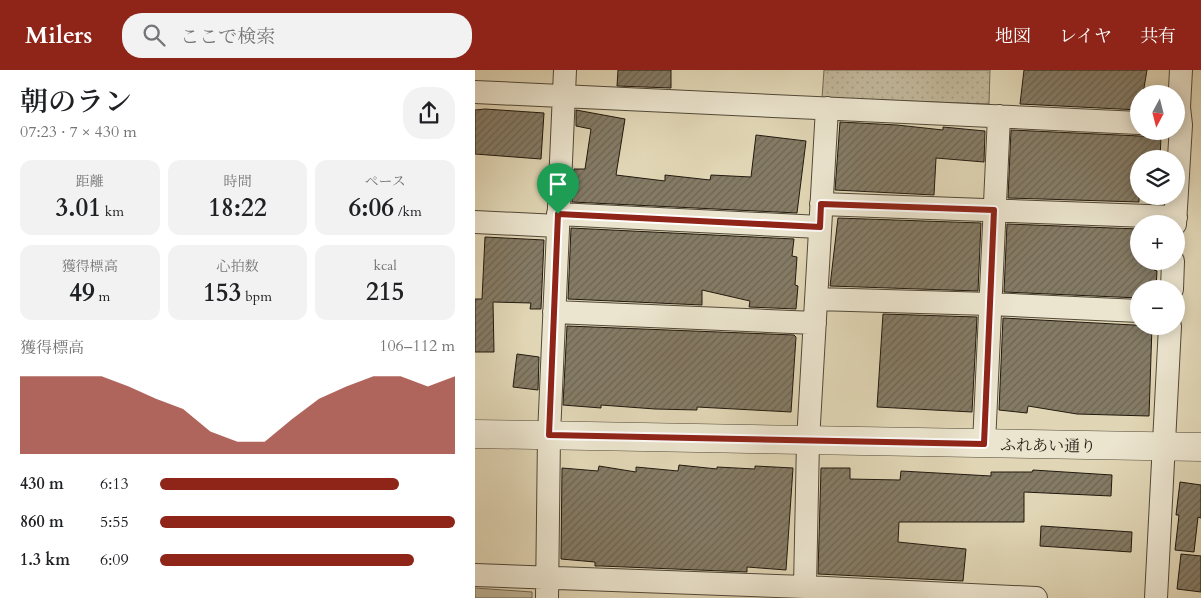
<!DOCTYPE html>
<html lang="ja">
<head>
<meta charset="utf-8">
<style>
  :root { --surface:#fff; --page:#f2f2f2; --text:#202124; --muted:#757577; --accent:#8f2418 }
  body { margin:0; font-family:Cardo,"Noto Serif JP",serif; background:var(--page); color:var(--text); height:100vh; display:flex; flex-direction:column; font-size:19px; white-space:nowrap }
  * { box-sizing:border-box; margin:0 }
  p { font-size:16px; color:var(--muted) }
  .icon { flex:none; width:28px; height:28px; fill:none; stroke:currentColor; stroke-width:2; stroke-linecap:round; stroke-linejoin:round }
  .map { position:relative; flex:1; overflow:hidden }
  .drawer { display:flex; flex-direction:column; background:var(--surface); width:475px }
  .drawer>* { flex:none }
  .needle { width:32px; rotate:187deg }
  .tools { position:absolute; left:655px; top:15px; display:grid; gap:10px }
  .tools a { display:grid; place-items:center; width:55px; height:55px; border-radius:50%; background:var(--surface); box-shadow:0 2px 12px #0003; font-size:25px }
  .pin { position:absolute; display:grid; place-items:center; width:42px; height:42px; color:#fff; margin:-51px -21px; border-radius:50% 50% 50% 0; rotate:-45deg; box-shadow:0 0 5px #0007 }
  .pin .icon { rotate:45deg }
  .round { display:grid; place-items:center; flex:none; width:52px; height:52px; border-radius:20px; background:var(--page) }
  .overview { display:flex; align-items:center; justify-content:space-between; height:85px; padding:0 20px }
  h1 { font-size:28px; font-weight:600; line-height:38px }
  .figures { display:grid; grid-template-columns:repeat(3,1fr); gap:8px; height:85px; padding:5px 20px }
  .figures div { display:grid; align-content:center; border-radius:12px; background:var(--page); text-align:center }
  .figures b { font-size:25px; font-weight:600 }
  .figures small { font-size:14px; font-weight:400 }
  .figures p { font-size:14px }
  .chart { height:140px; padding:10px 20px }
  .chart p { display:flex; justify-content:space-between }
  .chart svg { width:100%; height:90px; margin-top:5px; fill:var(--accent); opacity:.7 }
  ul { padding:0 20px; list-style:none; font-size:16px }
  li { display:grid; grid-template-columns:80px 60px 1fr; align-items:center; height:38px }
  li i { height:12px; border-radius:6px; background:var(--accent) }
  header { display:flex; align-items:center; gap:30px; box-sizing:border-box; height:70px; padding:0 25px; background:var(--accent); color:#fff }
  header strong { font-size:24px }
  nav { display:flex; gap:28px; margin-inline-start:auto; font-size:18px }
  .search { width:350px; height:45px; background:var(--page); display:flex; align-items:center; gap:12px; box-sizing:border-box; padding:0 18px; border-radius:20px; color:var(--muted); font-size:19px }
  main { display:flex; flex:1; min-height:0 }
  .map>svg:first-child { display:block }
</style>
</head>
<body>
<header>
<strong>Milers</strong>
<div class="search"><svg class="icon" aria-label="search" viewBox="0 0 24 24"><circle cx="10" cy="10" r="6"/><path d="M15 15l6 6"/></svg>ここで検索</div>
<nav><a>地図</a><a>レイヤ</a><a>共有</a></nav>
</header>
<main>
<section class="drawer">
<div class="overview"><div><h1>朝のラン</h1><p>07:23 · 7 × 430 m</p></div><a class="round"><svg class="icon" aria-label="share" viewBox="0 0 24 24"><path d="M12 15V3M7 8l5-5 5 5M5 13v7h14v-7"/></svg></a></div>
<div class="figures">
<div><p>距離</p><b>3.01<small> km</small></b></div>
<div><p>時間</p><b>18:22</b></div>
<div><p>ペース</p><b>6:06<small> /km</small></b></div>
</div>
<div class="figures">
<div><p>獲得標高</p><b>49<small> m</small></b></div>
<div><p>心拍数</p><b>153<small> bpm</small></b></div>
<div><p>kcal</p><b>215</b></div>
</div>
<div class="chart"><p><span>獲得標高</span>106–112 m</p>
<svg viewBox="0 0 160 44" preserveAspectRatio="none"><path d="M0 44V6L10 6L20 6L30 6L40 11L50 17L60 22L70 33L80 38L90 38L100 27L110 17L120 11L130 6L140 6L150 11L160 6V44z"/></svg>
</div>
<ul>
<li><b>430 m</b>6:13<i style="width:81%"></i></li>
<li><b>860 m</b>5:55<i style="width:100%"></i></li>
<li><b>1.3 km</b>6:09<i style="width:86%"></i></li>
</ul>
</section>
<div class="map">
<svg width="726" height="528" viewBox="0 0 726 528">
  <defs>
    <pattern id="grass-dots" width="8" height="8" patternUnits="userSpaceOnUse" patternTransform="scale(1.25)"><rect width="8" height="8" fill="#c0b598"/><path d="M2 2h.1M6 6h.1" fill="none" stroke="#a59b82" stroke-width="1.8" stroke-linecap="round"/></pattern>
    <pattern id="building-hatch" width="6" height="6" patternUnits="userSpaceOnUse" patternTransform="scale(1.25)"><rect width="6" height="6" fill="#857b65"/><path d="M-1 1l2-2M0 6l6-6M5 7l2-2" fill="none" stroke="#6c6452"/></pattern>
  </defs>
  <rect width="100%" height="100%" fill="#e0d5b4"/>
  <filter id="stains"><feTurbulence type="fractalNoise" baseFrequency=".004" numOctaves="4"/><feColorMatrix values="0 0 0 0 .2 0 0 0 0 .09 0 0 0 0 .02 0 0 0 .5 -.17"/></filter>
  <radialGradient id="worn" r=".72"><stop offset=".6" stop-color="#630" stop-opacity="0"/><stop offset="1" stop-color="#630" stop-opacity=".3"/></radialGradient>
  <path fill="url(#grass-dots)" stroke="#716854" d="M349 0H515L514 34 347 28Z"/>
  <path fill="#c0b598" stroke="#716854" d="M0 518 57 522V528H0Z"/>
  <path fill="url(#building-hatch)" stroke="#221a0f" d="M143 0H196V18L142 16Z
    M549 0H672L668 24H664V40L545 34Z
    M10 39 69 43 66 89 0 84V40Z
    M101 40 150 49 141 105 190 111V105L235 110 236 105 276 107 281 65 331 71 322 143 97 132 99 99H110L116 59 101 56Z
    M365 52 422 55 468 60V57L510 61 509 92 461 88 459 125 360 120Z
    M536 60 686 67 685 89H664V132L533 128Z
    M363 148 506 153 503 221 355 216Z
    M532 154 664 159V191H680L679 200 682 201 681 219H664V228L529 222Z
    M96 158 319 169 317 186 322 187 320 215 323 216 321 239 274 237 275 231 227 220V235L93 229Z
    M10 167 69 170 66 239H55L56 233 18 232 19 282H0V229H7Z
    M408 244 502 247 497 342 402 337Z
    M528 248 677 256 674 346 602 344 553 336 552 343 524 340Z
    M92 256 319 265 321 267 316 342 222 337V340L180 339 126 335V338L88 335Z
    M42 284 64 287 63 320 38 317Z
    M204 395 242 399V397L280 399V396L318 398 311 500 272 497V502L126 496H120V492L86 489 87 398 123 401 124 396 161 402V397L203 401Z
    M346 398H375V409L425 410 426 401 516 406V402H557L558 400 637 405 636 426 549 422V452H424L423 472 491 479 488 511 343 504Z
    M705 412 726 415V448L723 447 719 482 700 480 704 445H701Z
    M566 456 657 462 656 482 565 476Z
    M706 484 726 486V522L702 519Z"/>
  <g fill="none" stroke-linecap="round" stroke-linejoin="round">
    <defs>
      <path id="minor" d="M0 22 664 53
        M346 134 701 147
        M83 144 345 157
        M0 152 83 156
        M700 154 706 55 704 37 706 0
        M697 219 698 191
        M341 229 515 234 664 241
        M79 242 340 253
        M509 374 524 46
        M0 505 330 517 561 528
        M330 517 333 371 352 38
        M72 528 74 365 90 0
        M681 528 695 256"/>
      <path id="tertiary" d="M0 364 726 377"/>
    </defs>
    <use href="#minor" stroke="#524938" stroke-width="24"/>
    <use href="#tertiary" stroke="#524938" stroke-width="29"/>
    <use href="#minor" stroke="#ebe4ce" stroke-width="22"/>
    <use href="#tertiary" stroke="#ebe4ce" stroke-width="28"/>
  </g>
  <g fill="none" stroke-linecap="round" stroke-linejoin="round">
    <defs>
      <path id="route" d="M346 134 519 140 509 374 74 365 83 144 345 157Z"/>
    </defs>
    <use href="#route" stroke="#fff" stroke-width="10"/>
    <use href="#route" stroke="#8f2418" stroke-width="6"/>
  </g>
  <g text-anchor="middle" stroke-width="5" stroke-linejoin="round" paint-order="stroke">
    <g font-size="16" fill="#221a0f" stroke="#ebe4ce">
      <text transform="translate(573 375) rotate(1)" y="6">ふれあい通り</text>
    </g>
  </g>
  <rect width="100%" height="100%" filter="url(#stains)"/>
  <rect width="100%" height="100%" fill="url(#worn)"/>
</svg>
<div class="tools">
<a><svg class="needle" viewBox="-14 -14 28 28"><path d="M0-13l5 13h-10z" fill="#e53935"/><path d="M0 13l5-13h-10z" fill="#757577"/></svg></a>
<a><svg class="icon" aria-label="layers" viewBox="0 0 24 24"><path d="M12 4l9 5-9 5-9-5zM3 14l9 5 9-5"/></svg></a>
<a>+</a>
<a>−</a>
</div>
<div class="pin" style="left:83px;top:144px;background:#1e9e55"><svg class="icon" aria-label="arrive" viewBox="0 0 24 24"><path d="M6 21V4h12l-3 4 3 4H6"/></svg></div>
</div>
</main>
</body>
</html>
